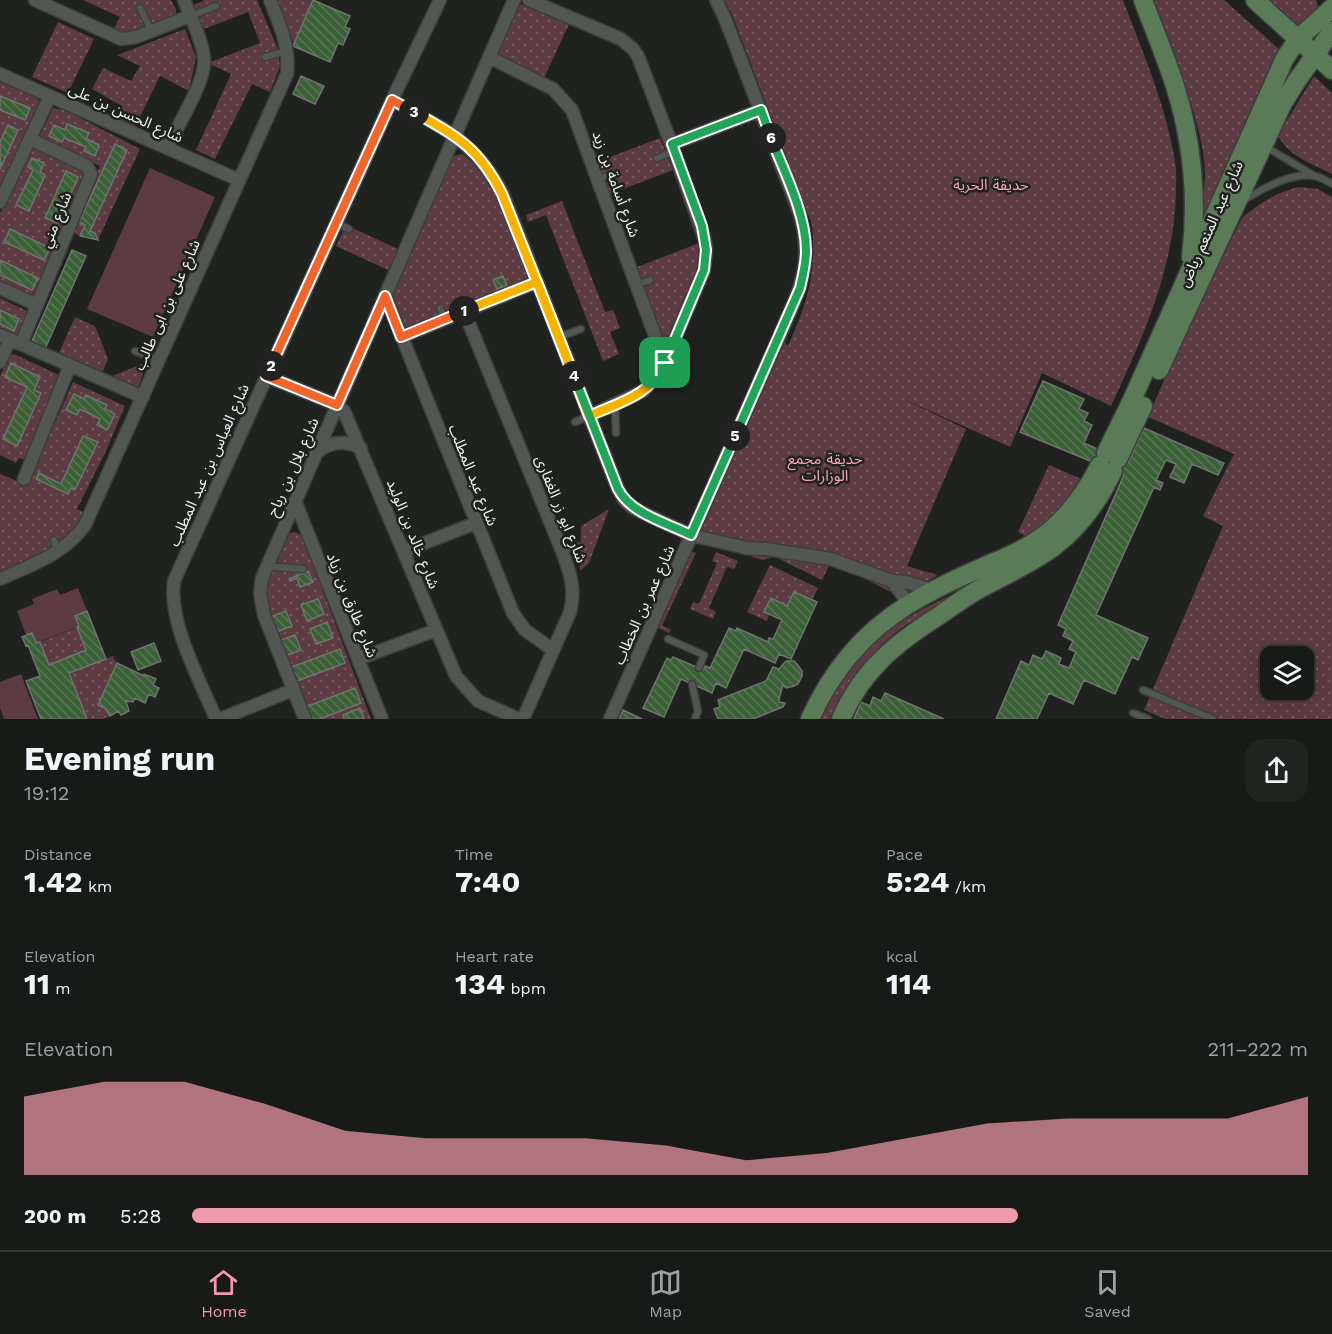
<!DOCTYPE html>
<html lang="en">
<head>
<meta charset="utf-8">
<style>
  :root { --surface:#171a17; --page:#202320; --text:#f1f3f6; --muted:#9ea1a1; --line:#363836; --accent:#f29aad }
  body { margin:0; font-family:"Work Sans","Noto Sans Arabic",sans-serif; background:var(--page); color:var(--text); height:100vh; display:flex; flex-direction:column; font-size:22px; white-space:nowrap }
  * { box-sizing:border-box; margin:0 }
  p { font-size:20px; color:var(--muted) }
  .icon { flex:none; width:33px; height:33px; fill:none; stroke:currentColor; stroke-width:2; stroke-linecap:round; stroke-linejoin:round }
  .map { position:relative; height:719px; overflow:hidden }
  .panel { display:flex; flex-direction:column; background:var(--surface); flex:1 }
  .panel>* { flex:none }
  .buttons { position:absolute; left:1260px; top:646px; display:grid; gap:12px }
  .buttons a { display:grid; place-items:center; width:54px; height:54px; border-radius:12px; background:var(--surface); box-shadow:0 6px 24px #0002,0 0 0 2px var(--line); font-size:30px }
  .pin { position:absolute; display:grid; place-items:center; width:51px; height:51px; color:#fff; margin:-26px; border-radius:12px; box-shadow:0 3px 9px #0006 }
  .km { position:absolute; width:30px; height:30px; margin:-15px; border-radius:50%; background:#222; color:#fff; font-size:16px; line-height:30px; text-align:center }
  .round { display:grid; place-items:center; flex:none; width:63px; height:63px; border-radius:18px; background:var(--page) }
  .head { display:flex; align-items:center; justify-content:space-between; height:102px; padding:0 24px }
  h1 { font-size:33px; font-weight:700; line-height:45px }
  .metrics { display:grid; grid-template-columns:repeat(3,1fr); gap:9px; height:102px; padding:6px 24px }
  .metrics div { display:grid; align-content:center }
  .metrics b { font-size:30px; font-weight:700 }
  .metrics small { font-size:16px; font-weight:400 }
  .metrics p { font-size:16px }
  .chart { height:168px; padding:12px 24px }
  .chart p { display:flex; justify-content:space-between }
  .chart svg { width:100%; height:108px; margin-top:6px; fill:var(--accent); opacity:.7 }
  ul { padding:0 24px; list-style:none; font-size:20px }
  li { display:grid; grid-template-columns:96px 72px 1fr; align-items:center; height:45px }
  li i { height:15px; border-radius:8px; background:var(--accent) }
  .tabs { display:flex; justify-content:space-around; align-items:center; height:84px; border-top:2px solid var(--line); background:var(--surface); font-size:16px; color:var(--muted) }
  .tabs a { display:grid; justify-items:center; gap:3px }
  .tabs .current { color:var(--accent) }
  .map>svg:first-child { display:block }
</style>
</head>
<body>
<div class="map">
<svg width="1332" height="719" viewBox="0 0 1332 719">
  <defs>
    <pattern id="grass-dots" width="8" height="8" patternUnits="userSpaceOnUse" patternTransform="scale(1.5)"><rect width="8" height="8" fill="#5d3b42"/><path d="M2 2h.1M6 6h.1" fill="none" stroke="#75585e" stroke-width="1.8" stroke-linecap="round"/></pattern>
    <pattern id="building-back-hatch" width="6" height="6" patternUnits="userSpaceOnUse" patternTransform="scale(1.5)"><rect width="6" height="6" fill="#3b5f37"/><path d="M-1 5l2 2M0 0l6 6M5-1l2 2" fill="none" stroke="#587654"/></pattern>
  </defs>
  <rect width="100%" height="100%" fill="#1f221f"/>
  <path fill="url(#grass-dots)" fill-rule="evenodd" d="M83 0H171L176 9V19L124 38 111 34 120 17Z
    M205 0H257L277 47 280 66 270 92 252 84 215 159 196 150 231 74 208 63 260 43 248 12 201 30 191 6Z
    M278 0H313L294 44Z
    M724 0H1123C1143 53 1166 105 1175 161 1177 171 1176 182 1176 193 1174 269 1143 338 1111 406L1042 373 1010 447 899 397 966 429 907 566 938 575 901 597 831 562 822 580 775 557 762 560 691 535 780 335 788 346C807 304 817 272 812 225L732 14Z
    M1152 0H1224L1280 50 1198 235C1201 215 1204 195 1205 175 1205 124 1170 49 1152 0Z
    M1261 0H1316L1319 8V16L1296 30Z
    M523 4 569 24 544 78 500 57 497 52 519 5Z
    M58 22 94 39 68 93 32 77Z
    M185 29 196 57 189 91 160 76 135 127 116 118 122 106 92 89 103 68 131 81 140 66 117 55Z
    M1314 76 1332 93V174C1313 164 1287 156 1278 135Z
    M0 82 37 98 40 103 0 192Z
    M53 108 65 110 140 149 98 240 95 233 90 231 115 145 79 222 85 225 80 236 71 232 100 166 41 139 40 135Z
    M660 138 673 170 610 194 597 162Z
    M30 147 90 174 33 300 0 285V213Z
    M462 154C495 174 515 245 530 282L405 329C395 317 392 307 392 291L454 156Z
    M1298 187 1318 189 1332 197V719H1165L1144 710 1223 526 1203 516 1234 454 1148 417 1174 357 1242 218C1258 203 1276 193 1298 187ZM1270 657H1304V690H1270Z
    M562 201 605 312 613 310 620 328 610 332 619 354 603 361 546 215 528 222 526 215Z
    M346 225 398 249 388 270 336 246Z
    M699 243 697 271 665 344 637 267Z
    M0 298 27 311 28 316 18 338 0 335Z
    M75 317 95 326 108 359 102 373 59 353Z
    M14 354 59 375 26 460 19 458 16 463 0 455V376L10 355Z
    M147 362 138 388 110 377Z
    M73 382 125 406 106 451 77 509 83 512 82 520 66 539 55 541 43 554 0 572V474L27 485Z
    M1049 465 1086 481 1079 494 1031 539 1018 532Z
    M609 509 589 563 580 571 581 526Z
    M294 532 302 535 371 719H305L262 591 288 534Z
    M690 551 696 553 662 626 671 629 669 633 656 627Z
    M716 552 738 561 734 569 727 567 709 608 716 612 713 619 690 609 693 602 699 604 717 563 712 561Z
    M770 565 818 588 812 600 787 606 771 599 764 612 769 615 767 621 747 612Z
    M963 589 965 593C946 604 926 613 907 624 873 647 850 682 833 719H818C824 707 829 693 837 682 870 633 912 614 963 589Z
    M77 627 86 650 49 665 40 642Z
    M113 656 117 665 98 704 105 708 110 716 103 719H87L69 673Z"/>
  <path fill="#5d3b42" d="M150 168 215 197 153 337 87 309Z
    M78 588 87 611 76 616 79 626 36 643 32 633 26 635 17 611 34 604 32 599 57 589 60 595Z
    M21 674 38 719H4L0 708V682Z"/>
  <path fill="url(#building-back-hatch)" stroke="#707470" stroke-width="1.5" d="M313 0 350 16 345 27 350 29 343 45 338 43 330 62 293 46Z
    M301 76 324 86 315 104 293 94Z
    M0 96 30 108 25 120 0 110Z
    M67 124 89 133 86 139 99 145 95 156 84 151 86 147 64 138 62 142 49 136 54 125 65 130Z
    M8 125 18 130 0 169V142Z
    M115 144 127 150 90 231 95 233 98 240 80 236 85 225 79 222Z
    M32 158 44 163 40 172 45 175 29 211 16 205 33 170 28 167Z
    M66 171 78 177 58 223 45 218Z
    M10 229 50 248 44 260 4 242Z
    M72 250 86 256 45 349 31 343Z
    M0 260 38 278 32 290 0 275Z
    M503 276 507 285 497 289 493 280Z
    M0 310 19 319 14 331 0 324Z
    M11 363 40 377 34 390 41 393 17 446 3 439 27 387 5 377Z
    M1043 381 1084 399 1079 409 1088 413 1084 421 1092 425 1084 443 1128 463 1144 428 1224 463 1218 475 1192 464 1184 483 1170 477 1176 464 1166 460 1156 480 1163 483 1160 490 1154 487 1096 615 1148 638 1138 660 1132 657 1115 694 1084 680 1073 704 1049 693 1037 719H996L1021 661 1029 665 1033 655 1042 659 1046 651 1061 658 1059 664 1069 668 1076 652 1069 649 1073 641 1063 636 1066 629 1058 625 1124 475 1020 432Z
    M74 394 84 399 86 395 107 405 105 409 115 414 107 430 97 425 100 419 80 409 77 415 66 410Z
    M83 436 98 442 75 490 71 488 68 494 36 479 39 473 61 484Z
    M308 571 313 582 300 587 297 578 290 581 289 579Z
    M794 592 817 602 791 659 779 654 775 663 744 649 726 688 716 683 712 693 681 679 664 717 643 708 667 658 671 660 673 657 703 670 705 666 710 668 729 628 736 631 737 628 768 642 769 638 773 639 782 620 764 612 771 598 787 606Z
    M318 599 324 614 307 621 301 605Z
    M87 611 106 659 69 673 87 719H41L26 681 40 676 28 645 26 646 22 637 32 633 36 643 40 642 49 665 86 650 77 627 79 626 75 616Z
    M286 611 292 626 276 632 270 617Z
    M327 622 333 638 316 644 310 629Z
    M295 635 301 650 285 656 279 641Z
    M154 643 161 661 138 670 131 652Z
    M340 649 345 663 294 682 289 668Z
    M786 661H794L797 664 802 671V676L798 684 794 686 786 688 783 685 779 699V702L785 703 783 707 753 719H718L714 709 720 707 718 700 766 681 773 667 779 669Z
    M117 663 144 676V674L156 679 153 685 159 688 155 697 149 694 145 703 135 698 133 702 126 701 129 711 121 715 118 711 110 716 105 708 98 705Z
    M355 688 361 703 320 719H308L303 708Z
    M885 693 944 719H854L861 702 870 706 873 697 881 701Z
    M360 708 364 719H344L343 715Z
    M623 710 642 719H619Z"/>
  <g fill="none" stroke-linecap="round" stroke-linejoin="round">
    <defs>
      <path id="lane" d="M140 8 151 30
        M191 16 216 6
        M265 57 287 51
        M1266 147 1313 175
        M657 158 674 151
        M598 179 615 173
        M1244 200C1262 189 1293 171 1315 176 1320 177 1327 181 1332 184
        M337 223 349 229
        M636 285 650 280
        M440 308 445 319
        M559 337 581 329
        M135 351 158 360
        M615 405 616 433
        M575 422 589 416
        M54 540 57 552
        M562 551 577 546
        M267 566 303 569
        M668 639 704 655 699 668
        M692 684 698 711 695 719
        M1143 690 1213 719
        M1133 713 1148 719"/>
      <path id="street" d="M35 0 121 39 136 37 190 16
        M529 0 621 39 633 49 638 56 674 151 705 240 706 250 704 270 659 375 643 391 589 416
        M489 57 553 89 572 110 665 363
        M0 74 239 180
        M392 100C442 128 475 140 503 194L618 489 624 500 633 508 691 535 746 548 766 549 831 559 892 581 906 582 935 591
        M672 144 761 110
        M167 148C177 126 207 80 204 58 202 39 191 18 184 0
        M0 202 50 96
        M0 288 37 305
        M385 295 513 613 525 630 553 650
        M464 311 562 551C570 572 576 590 570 612L523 719
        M0 335 143 397
        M401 337 537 282
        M21 344 91 174 87 166 30 139
        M0 362 10 339
        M266 376 337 405 344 411 456 676 478 701 519 719
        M316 453C330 441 345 440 361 448
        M24 479 70 365
        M295 501 382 719
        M404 551 476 523
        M0 579C32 565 64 554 85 525L287 74C290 47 280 25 270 0
        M892 581 909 604
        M358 659 436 630
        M216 719C200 680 168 623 174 581L392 100 440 0
        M220 719 293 690
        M305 719 264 615 260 593 262 578 514 0
        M610 719 780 335C800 288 814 264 799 212L726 21 716 0"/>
      <path id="secondary" d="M1143 0C1153 27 1165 55 1174 83 1192 138 1198 199 1191 257
        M1255 0 1332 70
        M1159 370 1283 103 1296 82 1332 31
        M1106 453 1132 400 1285 58 1298 39 1332 8
        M1118 459 1143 406
        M810 719C831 672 862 634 906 606 927 593 951 581 974 571 995 561 1017 554 1036 541 1065 522 1084 496 1100 465
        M841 719C862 670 896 643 940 615 954 605 968 595 983 587 1007 574 1033 563 1055 546 1081 526 1099 500 1113 471"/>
    </defs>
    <use href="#lane" stroke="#3c3f3c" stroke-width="9"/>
    <use href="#street" stroke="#3c3f3c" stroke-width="15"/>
    <use href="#secondary" stroke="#3c3f3c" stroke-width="21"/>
    <use href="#lane" stroke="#535753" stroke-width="6"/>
    <use href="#street" stroke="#535753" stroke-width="12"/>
    <use href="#secondary" stroke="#5b7a58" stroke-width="18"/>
  </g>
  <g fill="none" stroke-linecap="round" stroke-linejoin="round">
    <defs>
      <path id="split-1" d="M464 311 537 282 589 416C620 402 650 396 665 363"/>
      <path id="split-2" d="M271 366 266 376 337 405 385 296 401 337 464 311"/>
      <path id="split-3" d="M271 366 392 100 414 112"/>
      <path id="split-4" d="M414 112C458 137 479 148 502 194L574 376"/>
      <path id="split-5" d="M574 376 618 489C631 514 667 523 691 535L735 436"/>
      <path id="split-6" d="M735 436 800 288C803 275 806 263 806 251 806 214 784 171 771 138"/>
      <path id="split-7" d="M665 363 704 270 706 250 702 226 672 144 761 110 771 138"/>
    </defs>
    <use href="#split-1" stroke="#fff" stroke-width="12"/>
    <use href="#split-2" stroke="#fff" stroke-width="12"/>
    <use href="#split-3" stroke="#fff" stroke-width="12"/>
    <use href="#split-4" stroke="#fff" stroke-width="12"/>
    <use href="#split-5" stroke="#fff" stroke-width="12"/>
    <use href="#split-6" stroke="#fff" stroke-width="12"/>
    <use href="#split-7" stroke="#fff" stroke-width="12"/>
    <use href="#split-1" stroke="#f5b400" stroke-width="8"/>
    <use href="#split-2" stroke="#f0652b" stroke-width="8"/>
    <use href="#split-3" stroke="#f0652b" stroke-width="8"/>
    <use href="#split-4" stroke="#f5b400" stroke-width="8"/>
    <use href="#split-5" stroke="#22a559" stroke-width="8"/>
    <use href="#split-6" stroke="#22a559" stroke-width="8"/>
    <use href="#split-7" stroke="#22a559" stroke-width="8"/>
  </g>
  <g text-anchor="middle" stroke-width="5" stroke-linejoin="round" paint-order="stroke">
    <g font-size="15" fill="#eff2ef" stroke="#1f221f">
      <text transform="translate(126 113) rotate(24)" y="5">شارع الحسن بن على</text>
      <text transform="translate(616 184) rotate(70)" y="5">شارع أسامة بن زيد</text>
      <text transform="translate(56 220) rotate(-68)" y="5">شارع مني</text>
      <text transform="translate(1211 224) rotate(-66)" y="5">شارع عبد المنعم رياض</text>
      <text transform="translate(167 305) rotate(-66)" y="5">شارع على بن ابى طالب</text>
      <text transform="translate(209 465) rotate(-66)" y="5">شارع العباس بن عبد المطلب</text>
      <text transform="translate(293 467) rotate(-66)" y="5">شارع بلال بن رباح</text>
      <text transform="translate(473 475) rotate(68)" y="5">شارع عبد المطلب</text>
      <text transform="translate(561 509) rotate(68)" y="5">شارع ابو زر الغفارى</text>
      <text transform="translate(413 534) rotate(68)" y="5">شارع خالد بن الوليد</text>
      <text transform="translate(352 605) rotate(68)" y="5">شارع طارق بن زياد</text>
      <text transform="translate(644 605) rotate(-66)" y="5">شارع عمر بن الخطاب</text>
    </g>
    <g font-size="15" fill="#fca5b8" stroke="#1f221f">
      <text x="991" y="190">حديقة الحرية</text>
      <text x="825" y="464">حديقة مجمع<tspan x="825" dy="17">الوزارات</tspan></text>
    </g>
  </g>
</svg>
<div class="buttons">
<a><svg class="icon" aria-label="layers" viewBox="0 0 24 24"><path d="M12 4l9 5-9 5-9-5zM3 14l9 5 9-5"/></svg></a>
</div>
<div class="pin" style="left:665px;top:363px;background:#1e9e55"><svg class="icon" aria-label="arrive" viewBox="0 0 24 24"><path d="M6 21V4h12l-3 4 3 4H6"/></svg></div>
<b class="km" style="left:464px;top:311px">1</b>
<b class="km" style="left:271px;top:366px">2</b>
<b class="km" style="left:414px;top:112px">3</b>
<b class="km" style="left:574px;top:376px">4</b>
<b class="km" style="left:735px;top:436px">5</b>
<b class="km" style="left:771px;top:138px">6</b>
</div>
<section class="panel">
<div class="head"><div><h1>Evening run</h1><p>19:12</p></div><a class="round"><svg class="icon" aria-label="share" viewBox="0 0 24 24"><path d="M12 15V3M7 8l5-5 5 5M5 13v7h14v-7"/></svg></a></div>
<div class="metrics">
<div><p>Distance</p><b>1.42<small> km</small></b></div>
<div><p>Time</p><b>7:40</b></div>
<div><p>Pace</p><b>5:24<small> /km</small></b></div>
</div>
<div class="metrics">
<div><p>Elevation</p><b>11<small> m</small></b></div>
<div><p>Heart rate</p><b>134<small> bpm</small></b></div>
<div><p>kcal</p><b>114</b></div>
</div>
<div class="chart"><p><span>Elevation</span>211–222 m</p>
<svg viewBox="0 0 160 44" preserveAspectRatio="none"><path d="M0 44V12L10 6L20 6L30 15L40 26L50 29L60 29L70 29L80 32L90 38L100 35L110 29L120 23L130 21L140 21L150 21L160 12V44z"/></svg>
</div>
<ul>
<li><b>200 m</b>5:28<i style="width:74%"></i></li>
</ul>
</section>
<nav class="tabs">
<a class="current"><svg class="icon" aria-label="home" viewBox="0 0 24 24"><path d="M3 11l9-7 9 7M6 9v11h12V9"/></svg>Home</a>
<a><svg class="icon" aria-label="map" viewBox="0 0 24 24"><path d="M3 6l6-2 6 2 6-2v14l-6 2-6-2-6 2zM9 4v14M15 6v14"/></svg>Map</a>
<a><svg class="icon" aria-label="saved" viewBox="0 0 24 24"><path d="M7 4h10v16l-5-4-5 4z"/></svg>Saved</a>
</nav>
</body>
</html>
